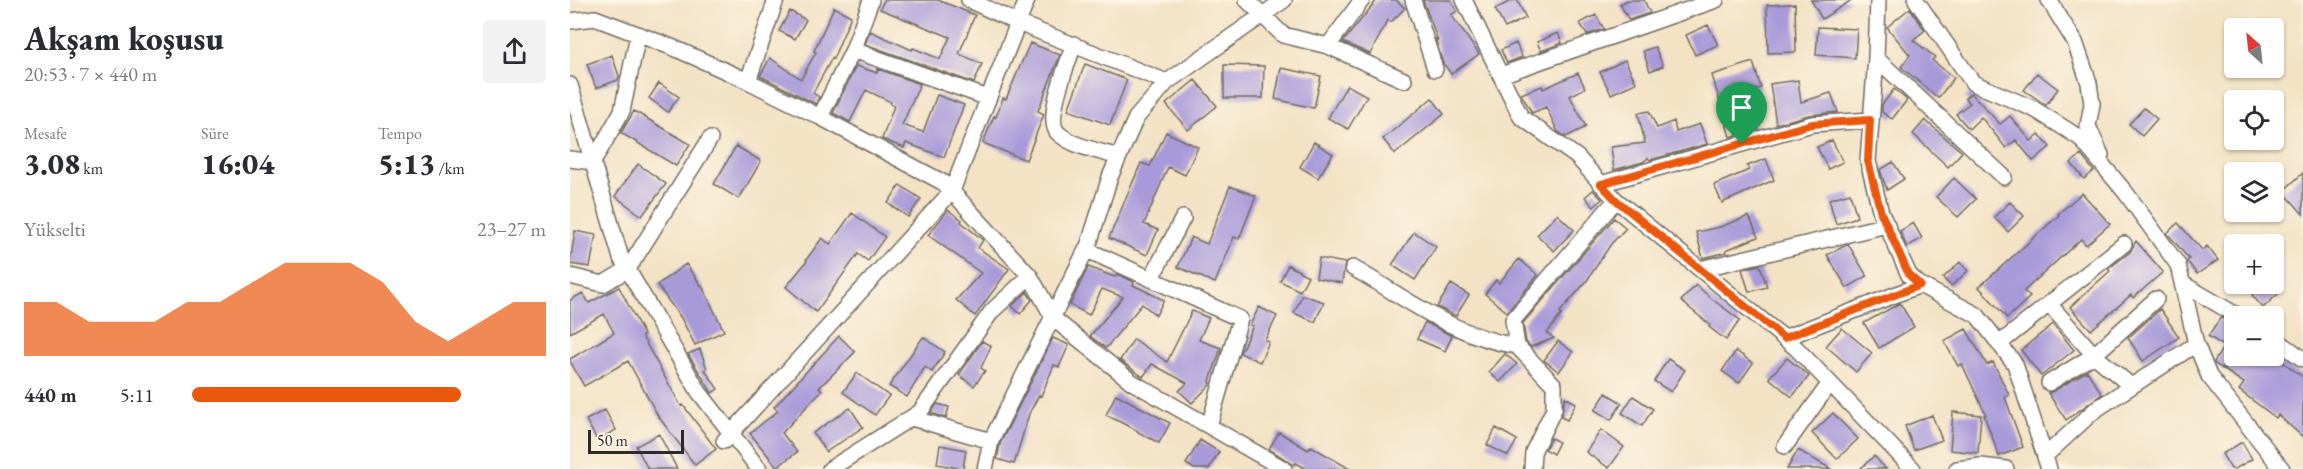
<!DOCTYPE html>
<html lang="tr">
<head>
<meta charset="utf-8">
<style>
  :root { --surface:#fff; --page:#f2f2f3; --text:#2b2b33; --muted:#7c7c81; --accent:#ea580c }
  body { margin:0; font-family:"EB Garamond",serif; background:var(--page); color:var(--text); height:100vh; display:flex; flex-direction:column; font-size:22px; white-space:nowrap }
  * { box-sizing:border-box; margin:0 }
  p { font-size:20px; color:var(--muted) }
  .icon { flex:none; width:33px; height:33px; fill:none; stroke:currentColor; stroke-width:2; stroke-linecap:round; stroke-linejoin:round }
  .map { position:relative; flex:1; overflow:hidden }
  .drawer { display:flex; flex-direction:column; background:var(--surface); width:570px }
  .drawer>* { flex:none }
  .needle { width:39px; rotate:333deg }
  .controls { position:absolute; left:1654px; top:18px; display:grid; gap:12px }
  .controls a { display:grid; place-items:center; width:60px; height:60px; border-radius:6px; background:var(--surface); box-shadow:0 2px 4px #0004; font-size:30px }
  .scale { position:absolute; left:18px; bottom:15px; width:96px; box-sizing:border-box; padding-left:6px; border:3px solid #2b2b2b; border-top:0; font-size:16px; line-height:21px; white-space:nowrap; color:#2b2b2b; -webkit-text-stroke:4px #fcf5e5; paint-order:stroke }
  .pin { position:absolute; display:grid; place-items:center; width:51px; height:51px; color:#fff; margin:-62px -26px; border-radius:50% 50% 50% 0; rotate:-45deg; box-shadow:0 0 6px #0007 }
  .pin .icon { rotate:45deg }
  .round { display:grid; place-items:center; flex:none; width:63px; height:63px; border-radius:6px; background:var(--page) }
  .overview { display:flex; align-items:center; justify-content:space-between; height:102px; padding:0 24px }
  h1 { font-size:33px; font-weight:800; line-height:45px }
  .metrics { display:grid; grid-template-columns:repeat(3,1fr); gap:9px; height:102px; padding:6px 24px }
  .metrics div { display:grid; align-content:center }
  .metrics b { font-size:30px; font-weight:800 }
  .metrics small { font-size:16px; font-weight:400 }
  .metrics p { font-size:16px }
  .chart { height:168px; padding:12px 24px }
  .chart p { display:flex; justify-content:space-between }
  .chart svg { width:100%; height:108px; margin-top:6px; fill:var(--accent); opacity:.7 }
  ul { padding:0 24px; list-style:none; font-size:20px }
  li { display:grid; grid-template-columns:96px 72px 1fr; align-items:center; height:45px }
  li i { height:15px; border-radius:8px; background:var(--accent) }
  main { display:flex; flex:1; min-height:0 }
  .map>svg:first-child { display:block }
</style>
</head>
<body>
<main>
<section class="drawer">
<div class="overview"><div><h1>Akşam koşusu</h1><p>20:53 · 7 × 440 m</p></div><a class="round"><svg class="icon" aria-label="share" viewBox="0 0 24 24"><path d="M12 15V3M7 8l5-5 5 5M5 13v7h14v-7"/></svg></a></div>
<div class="metrics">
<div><p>Mesafe</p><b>3.08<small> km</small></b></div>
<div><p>Süre</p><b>16:04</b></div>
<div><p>Tempo</p><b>5:13<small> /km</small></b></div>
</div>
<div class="chart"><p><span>Yükselti</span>23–27 m</p>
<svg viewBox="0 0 160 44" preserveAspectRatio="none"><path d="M0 44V22L10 22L20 30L30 30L40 30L50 22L60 22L70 14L80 6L90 6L100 6L110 14L120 30L130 38L140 30L150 22L160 22V44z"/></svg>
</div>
<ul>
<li><b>440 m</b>5:11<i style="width:76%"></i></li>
</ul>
</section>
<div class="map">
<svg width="1733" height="469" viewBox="0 0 1733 469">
  <rect width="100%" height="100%" fill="#fcf5e5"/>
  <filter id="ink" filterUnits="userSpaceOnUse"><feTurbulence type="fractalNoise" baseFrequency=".0167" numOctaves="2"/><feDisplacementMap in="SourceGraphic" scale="12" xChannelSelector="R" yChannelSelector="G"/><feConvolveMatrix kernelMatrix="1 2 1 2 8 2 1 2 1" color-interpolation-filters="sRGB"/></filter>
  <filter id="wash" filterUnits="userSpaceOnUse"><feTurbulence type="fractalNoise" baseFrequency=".008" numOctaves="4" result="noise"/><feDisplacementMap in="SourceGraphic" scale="24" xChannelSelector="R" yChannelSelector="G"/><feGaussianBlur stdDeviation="1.35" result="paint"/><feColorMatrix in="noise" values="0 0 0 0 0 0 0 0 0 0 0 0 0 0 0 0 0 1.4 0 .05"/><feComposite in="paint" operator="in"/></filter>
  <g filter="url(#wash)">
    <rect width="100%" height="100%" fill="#f3e2c4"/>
    <g id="blocks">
      <path fill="#a89ad9" d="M314 0H368L405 15 389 54 412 64 404 83 295 44 300 31 342 50 343 48 370 59 380 37 310 9Z
        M807 0H826L835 8 821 22 818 20 800 54 773 42Z
        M853 0H881L887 11 881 15 909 54 881 74 873 63 865 38 868 41Z
        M943 0H947L956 18 935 28 925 9Z
        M1058 0H1074L1080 13 1059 20 1050 4Z
        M1241 0H1282L1252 19Z
        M1225 4 1226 52 1198 53 1197 5Z
        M264 7 281 16 263 59 262 58 243 93 249 97 246 104 190 76 200 58 231 79 246 52 244 51Z
        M1340 8 1355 30 1343 40 1365 57 1362 60 1384 78 1368 98 1331 67 1340 55 1317 27Z
        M220 11 236 20 225 39 209 31Z
        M1026 15 1034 29 1017 35 1010 23Z
        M1138 25 1148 45 1125 55 1116 35Z
        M1248 27 1287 29 1285 58 1246 55Z
        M988 33 992 43 971 51 967 42Z
        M460 43 490 55 468 111 474 114 456 160 413 143 424 116 426 117 433 98 436 99Z
        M946 43 952 57 937 63 931 50Z
        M1085 47 1093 66 1080 71 1073 51Z
        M42 55 49 76 48 80 26 88 17 64Z
        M1055 60 1066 83 1041 94 1030 72Z
        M1183 62 1191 88 1177 92 1186 130 1160 137 1142 75Z
        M515 64 557 80 540 125 498 110Z
        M654 65 694 66 693 98H654Z
        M286 66 307 73 308 69 350 84 332 125 353 132 367 95 394 105 374 157 336 143 334 148 312 139 324 106 320 104 321 102 296 90 280 122 263 113Z
        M711 68 751 76 744 108 705 99Z
        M1008 73 1015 88 1000 96 1016 127 996 137 988 132 976 107 962 113 951 94 972 86 973 89Z
        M1467 73 1488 89 1476 105 1454 90Z
        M625 80 647 106 618 130 596 104Z
        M1228 80 1231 102 1261 93 1268 112 1239 115 1206 124 1200 84Z
        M89 83 109 97 98 112 79 98Z
        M777 85 797 96 778 129 758 118Z
        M1324 89 1337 100 1322 119 1312 112V105Z
        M1401 93 1430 124 1440 116 1461 141 1469 134 1480 147 1463 161 1446 140 1436 148 1411 117 1399 129 1386 114 1400 103 1395 98Z
        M862 98 874 114 825 154 813 139Z
        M1574 108 1587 119 1572 136 1559 124Z
        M64 111 120 144 106 166 51 133Z
        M1079 111 1087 128 1104 121 1106 132 1130 124 1137 144 1080 160 1078 158 1073 162 1044 170 1041 147 1075 143 1068 113Z
        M1355 120 1392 152 1378 167 1343 134Z
        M596 132 628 147 615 175 598 167 574 224 588 230 577 255 539 238 571 163 580 166Z
        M1262 140 1273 162 1258 169 1247 147Z
        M744 142 763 154 748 178 730 167Z
        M166 146 191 161 169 199 144 184Z
        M1511 155 1524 171 1514 179 1501 163Z
        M1196 159 1204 180 1152 203 1144 185 1179 170 1177 166Z
        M1323 162 1334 179 1317 190 1310 170Z
        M68 164 96 184 72 216 45 196Z
        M1733 173V214L1713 191Z
        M1384 178 1406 199 1388 217 1366 197Z
        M330 185 351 199 338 217 318 203Z
        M660 186 686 196 669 239 664 237 645 283 608 267 621 237 637 244Z
        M1023 190 1032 199 1024 207 1015 197Z
        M1280 193 1287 217 1266 224 1259 199Z
        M1512 193 1540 224 1516 245 1511 239 1454 291 1460 297 1437 318 1409 287 1489 215 1488 214Z
        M1440 202 1454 216 1438 232 1424 217Z
        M378 210 392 220 391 222 413 240 408 248 439 269 405 316 386 300 411 273 358 235Z
        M282 213 315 237 298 261 288 254 246 312 216 287 237 261 236 260 252 238 260 244Z
        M987 214 1004 230 984 251 967 235Z
        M1179 216 1188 237 1156 250 1157 252 1133 258 1126 232 1150 227Z
        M1044 218 1056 228 1041 244 1016 282 990 312 992 314 977 333 984 338 961 347 956 342 953 323Z
        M1343 223 1352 238 1337 247 1330 231Z
        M1608 223 1632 250 1637 246 1648 260 1627 274 1617 261 1619 259 1597 233Z
        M5 231 26 235 20 267 0 264Z
        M844 232 866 247 845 280 822 265Z
        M1566 241 1593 272 1563 298 1561 295 1521 330 1500 307 1540 271 1538 269 1560 252Z
        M1278 244 1297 276 1277 288 1257 255Z
        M749 258 775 263 772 283 746 278Z
        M949 259 968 275 937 312 915 294 926 280 929 283Z
        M1390 262 1398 271 1381 286 1373 278Z
        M116 264 133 288 154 331 125 345 111 318 87 285Z
        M718 265 738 276 730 291 710 281Z
        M1190 265 1197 287 1179 292 1172 269Z
        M518 267 545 277 547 274 564 282 563 285 594 300 586 315 572 304 536 348 520 336 553 297 532 289 519 315 500 305Z
        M881 284 899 295 886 316 867 307Z
        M1695 284H1701L1709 293 1693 308 1682 295Z
        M1126 285 1142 299 1170 320 1156 340 1139 327 1140 325 1111 301Z
        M49 287 74 335 72 336 111 406 113 405 146 449 125 465 88 416 58 361 14 386 0 361V359L44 333 34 314 0 333V300L13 293 19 303Z
        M457 292 462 300 450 314 442 306Z
        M732 295 754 302 745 322 724 313Z
        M1330 303 1344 327 1309 348 1294 323Z
        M689 307 707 316 695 340 699 342 690 362 670 353 683 326 680 325Z
        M1590 309 1609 337 1573 361 1558 338Z
        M622 311 639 318 629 340 651 348 640 381 641 384 622 403 609 391 617 383 582 364 573 377 550 360 564 339 597 362Z
        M1651 317 1665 325V356H1705L1733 377V437L1708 415 1706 418 1669 390 1674 383 1645 364 1644 362 1654 346 1638 336Z
        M855 322 882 336 875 351 847 339Z
        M1483 324 1504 350 1471 376 1451 350Z
        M1272 328 1302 353 1286 372 1256 346Z
        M1396 329 1417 365 1423 362 1439 395 1435 397 1453 447 1429 456 1414 415H1416L1392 364 1388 366 1374 341Z
        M269 336 285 352 249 388 252 390 212 433 227 452 207 467 180 433 208 411 204 407Z
        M353 337 375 352 362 372 355 367 337 397 319 386Z
        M483 338 499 345 489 367 484 365 471 396 469 395 459 414 444 464 427 459 430 444Z
        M412 341 421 346 411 368 415 371 404 386 389 375Z
        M988 341 1003 352 989 372 974 360Z
        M130 349 137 369 135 370 148 389 142 393 118 354Z
        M1166 351 1183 363 1169 383 1152 371Z
        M935 354 947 364 930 382 919 372Z
        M1217 358 1239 376 1222 397 1199 378Z
        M1098 359 1115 370 1101 392 1084 381Z
        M1517 371 1532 394 1496 420 1478 393 1484 391Z
        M287 373 319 396 305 415 273 392Z
        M1036 393 1052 403 1041 420 1025 410Z
        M546 394 600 423 589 443 568 432V431L536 415Z
        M1063 396 1083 409 1072 426 1052 413Z
        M995 397 1006 403 997 420 991 417Z
        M367 404 379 407 376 418 361 413Z
        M280 408 293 427 256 452 243 433Z
        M35 410 46 430 27 440 16 420Z
        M1383 412 1411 415 1408 453 1380 450Z
        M1263 413 1288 439 1267 459 1242 433Z
        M1362 415 1372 440 1344 450 1335 426Z
        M926 428 947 440 938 456 917 445Z
        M1031 430 1054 447 1039 468 1016 452Z
        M709 432 738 450 741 446 780 469H737L726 463 724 465 699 449Z
        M89 434 107 469H78L66 446Z
        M981 438 989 442 983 454 975 449Z
        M630 440 649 452 639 469H624L616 464Z
        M1672 442 1682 459 1665 469H1661L1652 454Z
        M370 445 396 450 393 469 367 464Z
        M1228 450 1261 469H1217Z
        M1304 456 1316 469H1290Z"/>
    </g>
  </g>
  <g filter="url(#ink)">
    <use href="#blocks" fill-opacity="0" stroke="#716b61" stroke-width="1.5"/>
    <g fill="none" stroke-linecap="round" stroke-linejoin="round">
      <defs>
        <path id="minor" d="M399 0 448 23 597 82
          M677 0 713 35 758 46 834 80
          M843 0 865 69
          M894 0 951 117 1007 157 1046 200 1226 348 1343 469
          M1308 0 1306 58 1298 161 1311 213 1339 275 1350 285 1407 315 1445 364 1479 469
          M1346 0 1403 83 1464 109 1510 138 1556 193 1608 265 1626 344 1639 376 1712 469
          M1479 0 1505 42 1519 83 1522 104 1518 126 1531 155
          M0 21 25 18 104 48 178 81 250 117 374 183 460 276 484 319 562 382 714 469
          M504 44C498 63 474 119 488 133 503 147 530 151 549 157
          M758 46 792 0
          M283 50 418 98
          M1306 58 1434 177
          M931 75 1146 0
          M178 81 206 0
          M0 85 51 258 129 392 189 469
          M250 117 283 50 301 0
          M0 159 23 162 52 111 68 35
          M1031 184 1242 124 1300 120
          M517 250 670 319 639 426
          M783 268C836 298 885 337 947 346
          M1130 269 1317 225
          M0 276 33 284 58 269 140 139
          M581 279 613 218
          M1613 284 1668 316
          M1479 304 1524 355 1561 386
          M1214 338 1350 285
          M1704 338 1733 359
          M1429 344 1554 244
          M1479 383 1524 355 1586 299
          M342 418 421 441
          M154 441 382 191 457 0
          M1215 446 1260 383
          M1475 456 1525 410 1626 344
          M260 469 350 412 422 311 460 276
          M415 469 421 441 519 244 540 177 566 118 597 82 714 0
          M962 469 963 452 984 409V385L947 346 943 320 1046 200
          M1387 469 1411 466 1436 469"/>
      </defs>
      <use href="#minor" stroke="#716b61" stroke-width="18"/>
      <use href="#minor" stroke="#fff" stroke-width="15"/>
    </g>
  </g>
  <g fill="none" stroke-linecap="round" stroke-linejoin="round" filter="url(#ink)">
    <defs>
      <path id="route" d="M1300 120 1298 161 1311 213 1339 275 1350 285 1214 338 1046 200 1031 184 1242 124Z"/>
    </defs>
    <use href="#route" stroke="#fff" stroke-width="12"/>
    <use href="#route" stroke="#ea580c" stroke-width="8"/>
  </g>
</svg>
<div class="controls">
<a><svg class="needle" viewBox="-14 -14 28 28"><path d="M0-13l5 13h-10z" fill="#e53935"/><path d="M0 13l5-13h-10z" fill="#7c7c81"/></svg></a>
<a><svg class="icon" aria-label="locate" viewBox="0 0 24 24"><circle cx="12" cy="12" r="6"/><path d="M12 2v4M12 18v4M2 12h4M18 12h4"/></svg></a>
<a><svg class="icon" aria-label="layers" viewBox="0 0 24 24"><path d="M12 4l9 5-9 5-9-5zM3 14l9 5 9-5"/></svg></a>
<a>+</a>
<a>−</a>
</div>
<div class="scale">50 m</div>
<div class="pin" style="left:1172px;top:144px;background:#1e9e55"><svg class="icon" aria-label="arrive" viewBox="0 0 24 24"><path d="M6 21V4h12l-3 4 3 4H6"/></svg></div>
</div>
</main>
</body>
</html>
